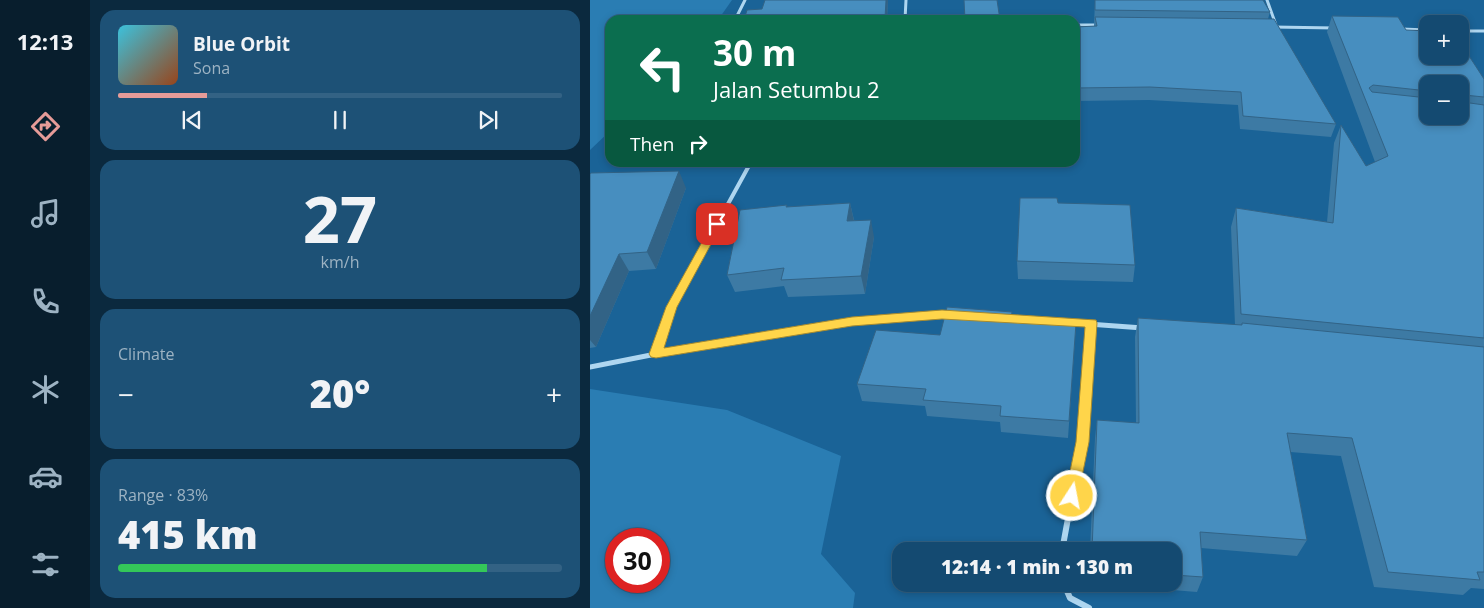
<!DOCTYPE html>
<meta charset="utf-8">
<style>
body{margin:0;font-family:"Open Sans",sans-serif;background:#1d5176;color:#f1f3f6;height:100vh;display:flex;flex-direction:column;font-size:19px;white-space:nowrap}
*{box-sizing:border-box;margin:0}
p{font-size:16px;color:#9db3c3}
.icon{flex:none;width:28px;height:28px;fill:none;stroke:currentColor;stroke-width:2;stroke-linecap:round;stroke-linejoin:round}
.map{position:relative;flex:1;overflow:hidden}
.panel{display:flex;flex-direction:column;gap:10px;padding:10px;background:#0b293e;width:500px}
.panel>*{flex:none}
.banner{position:absolute;left:15px;top:15px;width:475px;height:152px;border-radius:15px;box-shadow:0 2px 8px #0003,0 0 0 1px #336284;background:#0b6e4f;color:#fff;overflow:hidden}
.controls{position:absolute;left:829px;top:15px;display:grid;gap:10px}
.controls a{display:grid;place-items:center;width:50px;height:50px;border-radius:10px;background:#144a71;box-shadow:0 2px 8px #0003,0 0 0 1px #336284;font-size:25px}
.speed{position:absolute;left:15px;top:528px;display:flex;gap:10px;font-size:25px;font-weight:700;text-align:center}
.speed>*{display:grid;place-content:center;width:65px;height:65px;border-radius:50%;background:#144a71;box-shadow:0 2px 8px #0003,0 0 0 1px #336284;line-height:1}
.speed .limit{border:8px solid #d22;background:#fff;color:#111}
.pin{position:absolute;display:grid;place-items:center;width:42px;height:42px;color:#fff;margin:-21px;border-radius:10px;box-shadow:0 2px 8px #0006}
.me{position:absolute;width:55px;margin:-28px;rotate:11deg;stroke-linejoin:round;filter:drop-shadow(0 0 4px #0008)}
.turn{display:flex;align-items:center;gap:18px;height:105px;padding:0 25px;font-size:22px}
.turn .icon{width:65px;height:65px;stroke-width:2.5}
.turn b{display:block;font-size:35px;line-height:42px}
.then{display:flex;align-items:center;height:48px;padding:0 25px;background:#0003;gap:10px;font-size:19px}
.big{font-size:38px;font-weight:800;line-height:1.1}
.panel .widget{flex:1;display:flex;flex-direction:column;justify-content:center;gap:8px;min-width:0;padding:0 18px;border-radius:15px;background:#1d5176}
.panel .dial{align-items:center;gap:0}
.dial b{font-size:65px;line-height:1}
.song{display:flex;align-items:center;gap:15px}
.cover{width:60px;height:60px;border-radius:8px;background:linear-gradient(135deg,hsl(190 70% 55%),hsl(20 70% 35%))}
.played{height:5px;border-radius:2px;background:linear-gradient(90deg,#e69b98 20%,#336284 20%)}
.keys{display:flex;justify-content:space-around;direction:ltr}
.heat{display:flex;justify-content:space-between;align-items:center;font-size:28px;direction:ltr}
.charge{height:8px;border-radius:4px;background:linear-gradient(90deg,#34c759 83%,#336284 0)}
.trip{position:absolute;left:302px;top:542px;width:290px;height:50px;border-radius:15px;background:#144a71;box-shadow:0 2px 8px #0003,0 0 0 1px #336284;font-weight:800;line-height:50px;text-align:center}
main{display:flex;flex:1;min-height:0}
.tab-bar{display:flex;flex-direction:column;width:90px;justify-content:space-around;align-items:center;background:#081e2d;color:#9db3c3}
.tab-bar .icon{width:35px;height:35px}
.tab-bar .on{color:#e69b98}
.tab-bar b{font-size:22px;color:#f1f3f6}
.map>svg:first-child{display:block}
</style>
<main>
<nav class="tab-bar">
<b>12:13</b>
<svg class="icon on" aria-label="directions" viewBox="0 0 24 24"><path d="M12 3l9 9-9 9-9-9zM9 14v-3h6M13 9l2 2-2 2"/></svg>
<svg class="icon" aria-label="music" viewBox="0 0 24 24"><path d="M9 18V5l10-2v13"/><circle cx="6" cy="18" r="3"/><circle cx="16" cy="16" r="3"/></svg>
<svg class="icon" aria-label="phone" viewBox="0 0 24 24"><path d="M5 4h4l2 5-3 2q2 4 5 5l2-3 5 2v4C11 20 4 13 5 4z"/></svg>
<svg class="icon" aria-label="climate" viewBox="0 0 24 24"><path d="M12 3v18M4 7l16 10M4 17L20 7"/></svg>
<svg class="icon" aria-label="car" viewBox="0 0 24 24"><path d="M5 17H2v-5l4-1 3-4h7l3 4 3 1v5h-3M9 17h6M6 11h13"/><circle cx="7" cy="17" r="2"/><circle cx="17" cy="17" r="2"/></svg>
<svg class="icon" aria-label="filters" viewBox="0 0 24 24"><path d="M4 7h16M4 17h16"/><circle cx="9" cy="7" r="2"/><circle cx="15" cy="17" r="2"/></svg>
</nav>
<section class="panel">
<div class="widget">
<div class="song"><i class="cover"></i><div><b>Blue Orbit</b><p>Sona</p></div></div>
<div class="played"></div>
<div class="keys"><svg class="icon" aria-label="previous" viewBox="0 0 24 24"><path d="M18 5L8 12l10 7zM5 5v14"/></svg><svg class="icon" aria-label="pause" viewBox="0 0 24 24"><path d="M8 5v14M16 5v14"/></svg><svg class="icon" aria-label="next" viewBox="0 0 24 24"><path d="M6 5l10 7-10 7zM19 5v14"/></svg></div>
</div>
<div class="widget dial"><b>27</b><p>km/h</p></div>
<div class="widget"><p>Climate</p>
<div class="heat"><a>−</a><b class="big">20°</b><a>+</a></div>
</div>
<div class="widget"><p>Range · 83%</p><b class="big">415 km</b><div class="charge"></div></div>
</section>
<div class="map">
<svg width="894" height="608" viewBox="0 0 894 608">
<rect width="100%" height="100%" fill="#1a6397"/>
<path fill="#2a7db3" fill-rule="evenodd" d="M 0,0 L 142,0 L 128,20 L 20,20 L 20,131 L 0,150 Z
M 0,389 L 137,410 L 251,456 L 231,554 L 265,593 L 263,608 L 0,608 ZM 26,539 L 69,539 L 69,581 L 26,581 Z"/>
<g fill="none" stroke-linecap="round" stroke-linejoin="round">
<path stroke="#aed6f0" stroke-width="3" d="M 677,0 L 686,25
M 145,20 L 155,0
M 315,20 L 316,0
M 485,25 L 510,25
M 683,27 L 745,28
M 811,29 L 838,30
M 870,31 L 894,31"/>
<path stroke="#aed6f0" stroke-width="4" d="M 121,235 L 161,162"/>
<path stroke="#aed6f0" stroke-width="5" d="M 122,234 L 82,307 L 66,354 L 262,322 L 361,315
M 417,318 L 553,328
M 0,367 L 66,354
M 495,401 L 502,323"/>
<path stroke="#aed6f0" stroke-width="6" d="M 472,551 L 492,442 L 496,399
M 474,584 L 480,598 L 499,608"/>
</g>
<path fill="#3d7aa4" fill-rule="evenodd" d="M 298,0 L 297,20 L 154,20 Z
M 505,0 L 680,12 L 678,19 L 746,124 L 741,137 L 650,129 L 648,105 L 559,100 L 485,101 L 485,27 L 504,26 Z
M 742,16 L 816,30 L 894,79 L 894,589 L 881,588 L 873,595 L 784,587 L 751,456 L 700,452 L 717,540 L 707,556 L 611,548 L 613,577 L 607,592 L 506,584 L 584,584 L 584,551 L 500,551 L 505,438 L 507,420 L 546,423 L 545,337 L 548,318 L 645,325 L 641,227 L 646,208 L 737,222 L 744,143 L 751,125 L 776,166 L 785,162 L 737,32 ZM 838,84 L 870,84 L 838,116 Z
M 0,174 L 96,188 L 66,269 L 39,271 L 6,347 L 0,348 Z
M 260,203 L 264,220 L 284,237 L 275,294 L 198,297 L 194,286 L 145,292 L 137,275 L 197,205 L 197,207 Z
M 468,203 L 545,265 L 543,282 L 428,279 L 427,261 Z
M 423,319 L 486,323 L 478,438 L 411,432 L 410,422 L 337,416 L 335,406 L 272,401 L 267,384 L 350,335 Z"/>
<path fill="#326386" d="M 296,0 L 298,0 L 297,20 L 295,20 Z
M 89,171 L 96,188 L 66,269 L 57,252 Z
M 260,203 L 264,221 L 257,221 Z
M 281,220 L 284,237 L 275,294 L 271,276 Z
M 29,254 L 39,271 L 6,347 L 0,340 L 0,316 Z"/>
<path fill="#478ebf" stroke="#326386" fill-rule="evenodd" d="M 175,0 L 296,0 L 295,18 L 257,20 L 154,20 L 157,10 L 172,9 Z
M 374,0 L 407,0 L 410,20 L 375,20 Z
M 505,0 L 673,0 L 680,12 L 505,10 Z
M 742,16 L 808,17 L 816,30 L 838,31 L 838,56 L 870,56 L 870,42 L 894,79 L 894,97 L 874,95 L 870,98 L 873,102 L 894,105 L 894,338 L 651,314 L 646,208 L 743,223 L 751,125 L 776,166 L 798,156 ZM 838,84 L 870,84 L 870,116 L 838,116 L 838,98 L 782,92 L 779,88 L 783,85 L 838,91 Z
M 505,17 L 684,19 L 746,124 L 653,116 L 651,92 L 560,87 L 485,88 L 485,27 L 507,26 Z
M 89,171 L 57,252 L 29,254 L 0,316 L 0,174 L 1,173 Z
M 430,198 L 467,198 L 468,203 L 540,205 L 545,265 L 427,261 Z
M 260,203 L 257,221 L 281,220 L 271,276 L 191,280 L 194,268 L 137,275 L 150,210 L 197,205 L 196,207 Z
M 357,307 L 422,312 L 421,319 L 486,323 L 479,421 L 410,416 L 411,406 L 333,400 L 336,389 L 267,384 L 286,330 L 350,335 Z
M 548,318 L 652,325 L 652,323 L 894,347 L 894,572 L 887,572 L 890,580 L 798,572 L 762,438 L 697,433 L 717,540 L 610,532 L 613,577 L 584,575 L 584,551 L 502,551 L 507,420 L 549,423 Z"/>
<path fill="#ffd54a" stroke="#a68a30" d="M 127,221 L 132,224 L 87,307 L 74,348 L 262,317 L 352,310 L 506,320 L 507,323 L 499,442 L 487,501 L 482,503 L 477,501 L 475,496 L 486,442 L 495,327 L 352,319 L 262,326 L 66,358 L 61,357 L 59,354 L 76,307 L 122,224 Z"/>
</svg>
<div class="controls">
<a>+</a>
<a>−</a>
</div>
<div class="speed"><div class="limit">30</div></div>
<div class="pin" style="left:127px;top:224px;background:#d93025"><svg class="icon" aria-label="arrive" viewBox="0 0 24 24"><path d="M6 21V4h12l-3 4 3 4H6"/></svg></div>
<svg class="me" style="left:482px;top:496px" viewBox="-20 -20 40 40"><circle r="17" fill="#ffd54a" stroke="#fff" stroke-width="3"/><path d="M0-11L8 9 0 5-8 9z" fill="#fff"/></svg>
<div class="trip">12:14 · 1 min · 130 m</div>
<div class="banner">
<div class="turn"><svg class="icon" aria-label="left" viewBox="0 0 24 24"><path d="M17 20v-9H6M10 6l-5 5 5 5"/></svg><div><b>30 m</b>Jalan Setumbu 2</div></div>
<div class="then">Then<svg class="icon" aria-label="right" viewBox="0 0 24 24"><path d="M7 20v-9h11M14 6l5 5-5 5"/></svg></div>
</div>
</div>
</main>
